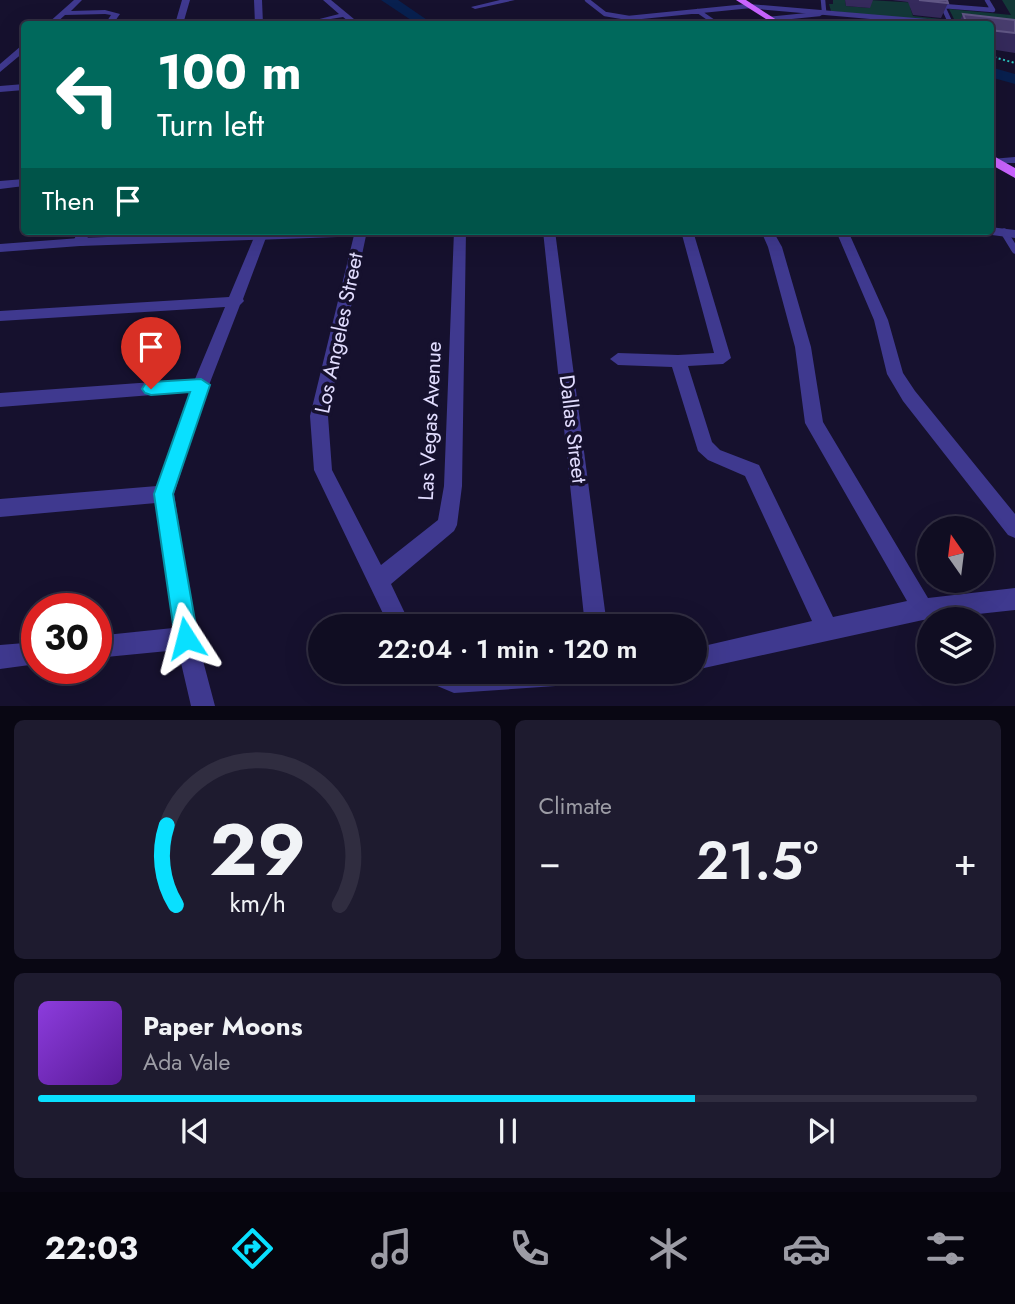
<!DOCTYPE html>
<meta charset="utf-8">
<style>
body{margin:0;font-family:Jost,sans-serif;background:#1e1b2f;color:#f1f3f6;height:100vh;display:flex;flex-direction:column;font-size:26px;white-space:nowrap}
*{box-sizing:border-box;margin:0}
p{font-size:23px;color:#9c9ca5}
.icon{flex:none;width:38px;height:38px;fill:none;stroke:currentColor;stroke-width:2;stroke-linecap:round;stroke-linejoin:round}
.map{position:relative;height:706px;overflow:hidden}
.sheet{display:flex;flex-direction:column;gap:14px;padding:14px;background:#090713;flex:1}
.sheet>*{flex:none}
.banner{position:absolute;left:21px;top:21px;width:973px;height:214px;border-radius:7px;box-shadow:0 7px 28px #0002,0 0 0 2px #302d40;background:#00695c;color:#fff;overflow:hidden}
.needle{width:46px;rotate:346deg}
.controls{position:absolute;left:917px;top:516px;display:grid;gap:14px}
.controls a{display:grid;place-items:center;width:77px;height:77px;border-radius:50%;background:#100d22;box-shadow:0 7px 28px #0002,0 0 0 2px #302d40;font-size:35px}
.speed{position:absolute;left:21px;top:593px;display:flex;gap:14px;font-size:35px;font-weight:700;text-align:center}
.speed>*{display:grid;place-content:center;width:91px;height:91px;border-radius:50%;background:#100d22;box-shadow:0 7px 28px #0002,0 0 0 2px #302d40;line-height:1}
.speed .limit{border:10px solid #d22;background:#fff;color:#111}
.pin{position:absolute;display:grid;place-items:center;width:60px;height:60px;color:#fff;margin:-72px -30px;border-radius:50% 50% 50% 0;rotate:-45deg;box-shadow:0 0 7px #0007}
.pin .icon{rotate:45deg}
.me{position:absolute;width:77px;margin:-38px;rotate:351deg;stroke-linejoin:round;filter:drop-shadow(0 0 5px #0008)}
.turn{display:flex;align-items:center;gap:24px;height:147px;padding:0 21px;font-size:32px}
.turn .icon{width:91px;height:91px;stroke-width:2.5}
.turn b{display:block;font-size:49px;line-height:60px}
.then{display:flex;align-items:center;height:66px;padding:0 21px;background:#0003;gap:14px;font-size:26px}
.big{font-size:52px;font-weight:600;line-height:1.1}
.sheet .card{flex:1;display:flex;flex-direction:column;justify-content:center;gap:10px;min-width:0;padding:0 24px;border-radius:10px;background:#1e1b2f}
.sheet .dial{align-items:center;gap:0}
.dial svg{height:182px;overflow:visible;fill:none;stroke:#302d40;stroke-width:7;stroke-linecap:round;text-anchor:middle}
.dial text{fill:#f1f3f6;stroke:none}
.song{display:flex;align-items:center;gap:21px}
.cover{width:84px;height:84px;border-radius:10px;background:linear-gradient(135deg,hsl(270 70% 55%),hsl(270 70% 35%))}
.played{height:7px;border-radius:4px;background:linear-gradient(90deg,#09e0ff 70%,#302d40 70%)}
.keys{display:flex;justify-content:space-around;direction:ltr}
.heat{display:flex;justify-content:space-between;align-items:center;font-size:38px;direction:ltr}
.sheet .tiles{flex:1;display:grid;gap:14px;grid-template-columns:1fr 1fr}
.card:last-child{grid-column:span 2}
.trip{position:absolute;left:308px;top:614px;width:399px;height:70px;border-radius:35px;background:#100d22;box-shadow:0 7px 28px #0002,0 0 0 2px #302d40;font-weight:600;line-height:70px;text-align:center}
.menu{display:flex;height:112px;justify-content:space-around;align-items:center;background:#06050e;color:#9c9ca5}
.menu .icon{width:49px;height:49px}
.menu .on{color:#09e0ff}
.menu b{font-size:32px;color:#f1f3f6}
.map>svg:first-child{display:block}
</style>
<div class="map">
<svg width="1015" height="706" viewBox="0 0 1015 706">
<rect width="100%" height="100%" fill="#16112e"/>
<path fill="#133838" d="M 833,0 L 845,0 L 846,6 L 870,8 L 869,0 L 935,4 L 910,7 L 913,16 L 941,19 L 944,22 L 831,11 L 829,4 L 833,4 Z
M 1002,0 L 1015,0 L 1015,29 L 956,23 L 949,9 L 1011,15 Z"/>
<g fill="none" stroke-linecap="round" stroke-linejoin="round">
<path fill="#08204f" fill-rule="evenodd" d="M 381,0 L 398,0 L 433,24 L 417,24 Z
M 990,67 L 1015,74 L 1015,84 L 990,77 Z"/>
<path stroke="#2bc6c0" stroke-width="2" stroke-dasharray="2 2.5" stroke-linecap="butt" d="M 990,56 L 1015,63"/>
<path stroke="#3f398f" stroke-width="4.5" d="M 587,0 L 605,14 L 629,18 L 749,6
M 940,0 L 951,24
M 943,6 L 993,10 L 987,0
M 698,11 L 717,24
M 769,19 L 819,14 L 824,11 L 823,0
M 689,23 L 710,21
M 807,23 L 810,24"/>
<path stroke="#3f398f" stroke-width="7" d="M 1004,232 L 1015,250"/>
<path fill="#3f398f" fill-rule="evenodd" d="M 74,0 L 82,0 L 71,11 L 105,10 L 120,14 L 113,24 L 105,24 L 111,15 L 105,14 L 65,15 L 55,24 L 47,24 Z
M 254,0 L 262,0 L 263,24 L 255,24 Z
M 323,0 L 331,0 L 360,24 L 352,24 L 343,17 L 300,24 L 339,14 Z
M 500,0 L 515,0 L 475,9 L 471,7 Z
M 21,46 L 24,46 L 24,52 L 0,72 L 0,64 Z
M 24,84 L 24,90 L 0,92 L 0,86 Z
M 1015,157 L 1015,163 L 990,163 L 991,159 Z
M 24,179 L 24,186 L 0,189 L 0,181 Z
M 78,231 L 90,231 L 85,245 L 80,246 L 73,242 Z
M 261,231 L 267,235 L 243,299 L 244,301 L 240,305 L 209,385 L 174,494 L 197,638 L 215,706 L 191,706 L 178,650 L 96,658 L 96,636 L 173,628 L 156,503 L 0,517 L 0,499 L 157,486 L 190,392 L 0,407 L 0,393 L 195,379 L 225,307 L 0,321 L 0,311 L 229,297 L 255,235 Z
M 355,231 L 367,231 L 328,416 L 332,470 L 381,565 L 438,520 L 444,486 L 454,231 L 466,231 L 462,486 L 457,525 L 454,531 L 391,584 L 411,626 L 389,626 L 314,470 L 310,416 Z
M 543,231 L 555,231 L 607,626 L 585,626 Z
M 681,231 L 693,231 L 731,358 L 723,364 L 688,366 L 712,442 L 720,450 L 759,465 L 833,617 L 907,601 L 805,423 L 795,347 L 768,247 L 761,231 L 773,231 L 782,247 L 811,347 L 823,422 L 928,598 L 1015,588 L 1015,610 L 923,620 L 695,670 L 695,648 L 812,621 L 745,476 L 708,460 L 698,451 L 672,367 L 618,365 L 610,359 L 618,353 L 678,355 L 714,353 Z
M 836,231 L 848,231 L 888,320 L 903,373 L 915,391 L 1015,514 L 1015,538 L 1008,535 L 903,401 L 887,374 L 874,320 Z
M 37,642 L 37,664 L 0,669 L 0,645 Z
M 419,672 L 597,672 L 593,680 L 585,684 L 454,693 L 423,680 Z"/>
<path fill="#3f398f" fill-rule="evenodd" d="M 182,0 L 190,0 L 183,24 L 175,24 Z
M 749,4 L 951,21 L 955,24 L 927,24 L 746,8 Z
M 990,227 L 1015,230 L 1015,238 L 984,234 L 982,231 L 990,231 Z
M 270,231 L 400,231 L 393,235 L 80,246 L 0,252 L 0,244 L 80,238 Z"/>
<path fill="#c964ff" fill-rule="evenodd" d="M 736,0 L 746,0 L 783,24 L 774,24 Z
M 990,154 L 1015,168 L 1015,178 L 990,164 Z"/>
</g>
<path fill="#352a5c" d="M 845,0 L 873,0 L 870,8 L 846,6 Z
M 892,0 L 947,0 L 948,3 L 941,18 L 913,15 L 908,2 Z
M 963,14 L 1015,20 L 1015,53 L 990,49 L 990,24 L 958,24 Z"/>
<path fill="#483d6e" stroke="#605684" stroke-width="2" d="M 919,0 L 947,0 L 948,3 Z
M 963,14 L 1015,20 L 1015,33 L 990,30 L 990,24 L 967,24 Z"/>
<path fill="#09e0ff" stroke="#0692a6" stroke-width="2" d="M 201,379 L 210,385 L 173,494 L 198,638 L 194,646 L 186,649 L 178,646 L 175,638 L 154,494 L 190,392 L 151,395 L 145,393 L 142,389 L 145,384 L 151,382 Z"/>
<g text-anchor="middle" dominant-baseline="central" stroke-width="7" stroke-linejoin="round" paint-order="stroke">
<g font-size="21" fill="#e2ddff" stroke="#16112e">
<text transform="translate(339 333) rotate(-78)">Los Angeles Street</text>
<text transform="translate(430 421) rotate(-87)">Las Vegas Avenue</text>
<text transform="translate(573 429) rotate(83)">Dallas Street</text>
</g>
</g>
</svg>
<div class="controls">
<a><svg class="needle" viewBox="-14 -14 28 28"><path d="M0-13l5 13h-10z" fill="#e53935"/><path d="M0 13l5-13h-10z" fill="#9c9ca5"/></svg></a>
<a><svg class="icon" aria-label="layers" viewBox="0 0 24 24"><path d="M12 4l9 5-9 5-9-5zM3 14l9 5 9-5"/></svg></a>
</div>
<div class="speed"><div class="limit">30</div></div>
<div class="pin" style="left:151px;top:389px;background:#d93025"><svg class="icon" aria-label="arrive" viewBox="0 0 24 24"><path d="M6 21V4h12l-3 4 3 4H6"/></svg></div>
<svg class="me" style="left:186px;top:638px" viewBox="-20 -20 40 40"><path d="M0-17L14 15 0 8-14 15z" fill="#09e0ff" stroke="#fff" stroke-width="4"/></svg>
<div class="trip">22:04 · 1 min · 120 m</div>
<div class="banner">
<div class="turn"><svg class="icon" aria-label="left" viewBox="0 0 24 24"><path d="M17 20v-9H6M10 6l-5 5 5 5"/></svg><div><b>100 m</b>Turn left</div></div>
<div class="then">Then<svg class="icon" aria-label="arrive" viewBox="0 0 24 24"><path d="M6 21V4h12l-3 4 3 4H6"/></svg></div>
</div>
</div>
<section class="sheet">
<div class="tiles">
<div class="card dial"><svg viewBox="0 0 100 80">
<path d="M14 69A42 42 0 1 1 86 69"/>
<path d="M14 69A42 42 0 0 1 10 34" stroke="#09e0ff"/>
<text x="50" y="56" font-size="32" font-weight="700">29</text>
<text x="50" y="72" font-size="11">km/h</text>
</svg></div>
<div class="card"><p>Climate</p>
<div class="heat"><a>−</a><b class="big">21.5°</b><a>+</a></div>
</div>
<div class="card">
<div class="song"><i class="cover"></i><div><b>Paper Moons</b><p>Ada Vale</p></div></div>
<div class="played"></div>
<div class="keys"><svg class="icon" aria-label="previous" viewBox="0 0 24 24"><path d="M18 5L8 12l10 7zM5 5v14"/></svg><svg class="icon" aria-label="pause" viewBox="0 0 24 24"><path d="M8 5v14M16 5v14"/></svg><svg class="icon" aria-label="next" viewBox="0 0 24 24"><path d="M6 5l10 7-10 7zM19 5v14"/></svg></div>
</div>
</div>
</section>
<nav class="menu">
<b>22:03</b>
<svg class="icon on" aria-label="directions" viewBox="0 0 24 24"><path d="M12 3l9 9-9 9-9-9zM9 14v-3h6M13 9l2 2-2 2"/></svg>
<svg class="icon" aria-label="music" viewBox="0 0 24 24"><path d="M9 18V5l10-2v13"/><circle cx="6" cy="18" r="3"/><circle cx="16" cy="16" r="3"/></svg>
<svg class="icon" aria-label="phone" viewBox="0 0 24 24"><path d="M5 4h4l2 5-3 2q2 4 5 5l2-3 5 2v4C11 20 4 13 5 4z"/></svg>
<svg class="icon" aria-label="climate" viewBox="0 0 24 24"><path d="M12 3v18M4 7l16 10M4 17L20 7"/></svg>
<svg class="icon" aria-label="car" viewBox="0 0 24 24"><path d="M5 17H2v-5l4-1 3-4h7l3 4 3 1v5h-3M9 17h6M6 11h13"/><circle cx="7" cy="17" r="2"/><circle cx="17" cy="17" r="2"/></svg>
<svg class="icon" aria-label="filters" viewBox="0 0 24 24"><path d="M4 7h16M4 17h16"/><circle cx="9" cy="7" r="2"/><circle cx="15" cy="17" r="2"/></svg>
</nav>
